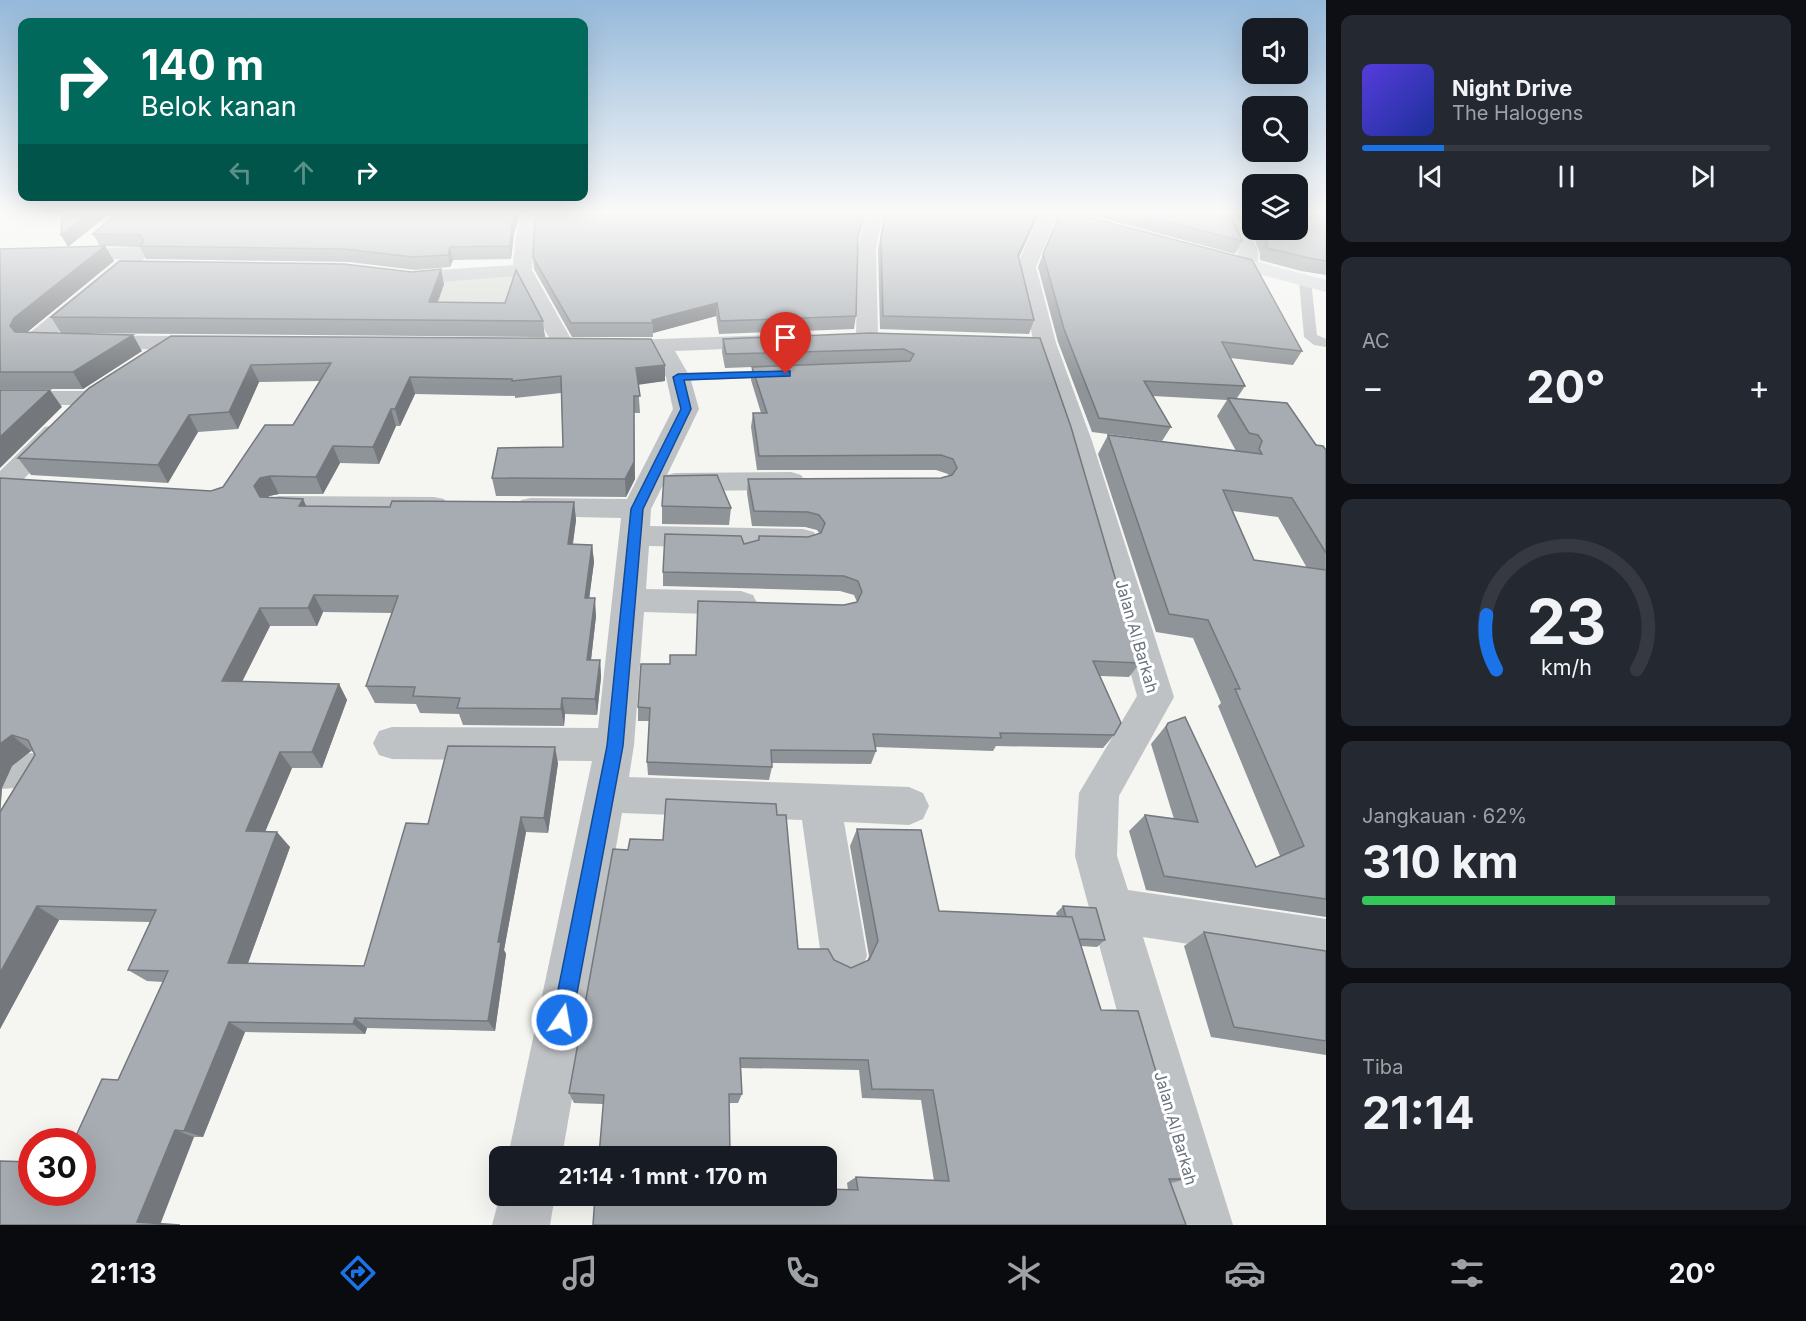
<!DOCTYPE html>
<html lang="id">
<meta charset="utf-8">
<style>
body{margin:0;font-family:Inter,sans-serif;background:#242831;color:#f1f3f6;height:100vh;display:flex;flex-direction:column;font-size:22px;white-space:nowrap}
*{box-sizing:border-box;margin:0}
p{font-size:20px;color:#9ea1a6}
.icon{flex:none;width:33px;height:33px;fill:none;stroke:currentColor;stroke-width:2;stroke-linecap:round;stroke-linejoin:round}
.map{position:relative;flex:1;overflow:hidden}
.drawer{display:flex;flex-direction:column;gap:15px;padding:15px;background:#0d0f14;width:480px}
.drawer>*{flex:none}
.hud{position:absolute;left:18px;top:18px;width:570px;height:183px;border-radius:12px;box-shadow:0 6px 24px #0002;background:#00695c;color:#fff;overflow:hidden}
.tools{position:absolute;left:1242px;top:18px;display:grid;gap:12px}
.tools a{display:grid;place-items:center;width:66px;height:66px;border-radius:12px;background:#171b24;box-shadow:0 6px 24px #0002;font-size:30px}
.speed{position:absolute;left:18px;top:1128px;display:flex;gap:12px;font-size:30px;font-weight:700;text-align:center}
.speed>*{display:grid;place-content:center;width:78px;height:78px;border-radius:50%;background:#171b24;box-shadow:0 6px 24px #0002;line-height:1}
.speed .limit{border:9px solid #d22;background:#fff;color:#111}
.pin{position:absolute;display:grid;place-items:center;width:51px;height:51px;color:#fff;margin:-62px -26px;border-radius:50% 50% 50% 0;rotate:-45deg;box-shadow:0 0 6px #0007}
.pin .icon{rotate:45deg}
.me{position:absolute;width:66px;margin:-33px;rotate:12deg;stroke-linejoin:round;filter:drop-shadow(0 0 4px #0008)}
.turn{display:flex;align-items:center;gap:21px;height:126px;padding:0 24px;font-size:27px}
.turn .icon{width:78px;height:78px;stroke-width:2.5}
.turn b{display:block;font-size:42px;line-height:51px}
.lanes{display:flex;align-items:center;height:57px;padding:0 24px;background:#0003;justify-content:center;gap:30px;direction:ltr}
.lanes .off{opacity:.35}
.big{font-size:45px;font-weight:700;line-height:1.1}
.drawer .widget{flex:1;display:flex;flex-direction:column;justify-content:center;gap:9px;min-width:0;padding:0 21px;border-radius:12px;background:#242831}
.drawer .dial{align-items:center;gap:0}
.dial svg{height:156px;overflow:visible;fill:none;stroke:#363941;stroke-width:7;stroke-linecap:round;text-anchor:middle}
.dial text{fill:#f1f3f6;stroke:none}
.song{display:flex;align-items:center;gap:18px}
.cover{width:72px;height:72px;border-radius:9px;background:linear-gradient(135deg,hsl(250 70% 55%),hsl(230 70% 35%))}
.played{height:6px;border-radius:3px;background:linear-gradient(90deg,#1a73e8 20%,#363941 20%)}
.keys{display:flex;justify-content:space-around;direction:ltr}
.heat{display:flex;justify-content:space-between;align-items:center;font-size:33px;direction:ltr}
.charge{height:9px;border-radius:4px;background:linear-gradient(90deg,#34c759 62%,#363941 0)}
.trip{position:absolute;left:489px;top:1146px;width:348px;height:60px;border-radius:12px;background:#171b24;box-shadow:0 6px 24px #0002;font-weight:700;line-height:60px;text-align:center}
.dock{display:flex;height:96px;justify-content:space-around;align-items:center;background:#090b0e;color:#9ea1a6}
.dock .icon{width:42px;height:42px}
.dock .active{color:#1a73e8}
.dock b{font-size:27px;color:#f1f3f6}
main{display:flex;flex:1;min-height:0}
.map>svg:first-child{display:block}
</style>
<main>
<div class="map">
<svg width="1326" height="1225" viewBox="0 0 1326 1225">
<rect width="100%" height="100%" fill="#f5f5f2"/>
<path fill="#d6dbd4" d="M 513,270 L 547,338 L 527,338 L 527,316 L 377,312 L 392,275 Z"/>
<g fill="none" stroke-linecap="round" stroke-linejoin="round">
<path fill="#bfc2c5" fill-rule="evenodd" d="M 1305,276 L 1311,280 L 1317,335 L 1326,339 L 1326,347 L 1314,345 L 1304,337 L 1299,280 Z
M 777,370 L 784,374 L 782,377 L 678,381 L 671,377 L 678,373 Z"/>
<path fill="#bfc2c5" fill-rule="evenodd" d="M 522,214 L 540,214 L 534,235 L 532,270 L 575,346 L 572,351 L 564,353 L 556,351 L 516,276 L 415,284 L 391,281 L 388,277 L 391,273 L 513,265 L 516,235 Z
M 865,214 L 883,214 L 876,249 L 878,337 L 875,342 L 867,344 L 859,342 L 856,337 L 858,249 Z
M 1040,214 L 1058,214 L 1036,267 L 1056,343 L 1092,441 L 1174,697 L 1119,796 L 1117,856 L 1128,890 L 1326,919 L 1326,965 L 1143,937 L 1233,1225 L 1175,1225 L 1075,856 L 1079,793 L 1137,696 L 1066,441 L 1034,343 L 1016,267 Z
M 1213,214 L 1231,214 C 1244,228 1268,249 1254,269 L 1240,269 L 1237,265 C 1242,241 1225,232 1213,214 Z
M 139,247 L 146,249 L 148,253 L 146,257 L 55,335 L 174,336 L 182,338 L 185,343 L 182,348 L 174,350 L 26,346 L 23,341 L 26,336 L 120,259 L 0,262 L 0,250 Z
M 768,335 L 776,337 L 779,342 L 776,347 L 675,351 L 690,377 L 699,409 L 667,475 L 675,473 L 791,472 L 801,475 L 805,481 L 801,487 L 791,490 L 675,491 L 665,488 L 663,485 L 651,509 L 650,526 L 803,529 L 814,532 L 818,539 L 814,546 L 803,549 L 649,546 L 646,589 L 741,591 L 753,595 L 757,603 L 753,611 L 741,615 L 644,612 L 634,745 L 629,777 L 909,787 L 923,793 L 929,806 L 923,819 L 909,825 L 844,822 L 867,956 L 860,972 L 844,979 L 828,972 L 821,956 L 802,820 L 622,813 L 562,1156 L 508,1156 L 592,761 L 392,759 L 379,755 L 373,743 L 379,731 L 392,727 L 598,728 L 621,518 L 531,516 L 521,514 L 517,507 L 521,500 L 531,498 L 627,499 L 673,409 L 666,377 L 653,352 L 610,353 L 602,351 L 599,346 L 602,341 Z
M 116,374 L 124,376 L 128,381 C 120,392 102,402 89,405 L 0,405 L 0,391 L 84,391 L 108,376 Z
M 54,425 L 63,427 L 67,433 L 63,439 L 10,493 L 0,496 L 0,471 L 45,427 Z
M 279,496 L 434,497 L 444,499 L 448,506 L 444,513 L 434,515 L 279,514 L 269,512 L 265,505 L 269,498 Z
M 32,753 L 46,758 L 52,770 L 46,782 L 32,787 L 0,789 L 0,755 Z
M 500,1195 L 555,1196 L 550,1225 L 492,1225 Z"/>
<path fill="#d5d7db" fill-rule="evenodd" d="M 1213,250 L 1326,280 L 1326,292 L 1206,260 L 1203,256 L 1206,252 Z"/>
</g>
<path fill="#8f9498" fill-rule="evenodd" d="M 116,214 L 520,214 L 514,234 L 511,259 L 453,260 L 450,267 L 415,270 L 349,262 L 146,259 L 140,247 L 100,246 L 93,234 Z
M 885,214 L 1039,214 L 1019,257 L 1034,320 L 1029,334 L 880,329 L 878,249 Z
M 1087,214 L 1226,214 L 1242,241 L 1235,254 Z
M 1233,214 L 1252,214 L 1252,230 L 1298,230 L 1326,214 L 1326,275 L 1301,271 L 1260,260 L 1260,253 L 1254,238 Z
M 858,240 L 856,316 L 854,329 L 719,334 L 716,316 L 653,333 L 653,337 L 572,337 L 534,269 L 533,257 Z
M 105,246 L 114,261 L 27,332 L 142,351 L 83,389 L 0,389 L 0,249 Z
M 1043,254 L 1302,351 L 1293,365 L 1230,358 L 1245,386 L 1237,398 L 1326,450 L 1326,917 L 1146,890 L 1129,831 L 1145,815 L 1174,819 L 1151,744 L 1168,723 L 1256,867 L 1280,856 L 1218,706 L 1221,703 L 1193,638 L 1156,632 L 1098,454 L 1108,435 L 1236,451 L 1217,416 L 1227,400 L 1153,396 L 1171,427 L 1162,441 L 1092,432 L 1058,342 L 1038,267 ZM 1233,511 L 1278,517 L 1307,568 L 1254,560 Z
M 444,284 L 438,302 L 543,321 L 545,337 L 61,333 L 51,317 Z
M 171,336 L 665,365 L 665,381 L 638,384 L 640,413 L 634,413 L 635,479 L 626,497 L 496,496 L 492,478 L 563,447 L 561,393 L 515,398 L 515,396 L 415,394 L 400,426 L 396,426 L 379,464 L 340,463 L 323,494 L 279,494 L 269,496 L 268,497 L 303,499 L 306,506 L 390,507 L 574,502 L 576,520 L 573,544 L 592,545 L 594,562 L 589,598 L 596,616 L 591,660 L 600,660 L 601,677 L 597,715 L 565,714 L 564,726 L 463,725 L 459,714 L 420,713 L 416,704 L 375,703 L 366,686 L 392,613 L 323,612 L 317,626 L 270,626 L 242,681 L 339,684 L 347,700 L 322,768 L 292,768 L 265,832 L 290,847 L 248,963 L 364,966 L 428,824 L 558,763 L 548,833 L 526,832 L 504,950 L 506,954 L 495,1031 L 367,1028 L 365,1034 L 245,1032 L 203,1137 L 194,1137 L 0,1225 L 32,1192 L 75,1138 L 118,1080 L 163,982 L 147,981 L 128,970 L 150,922 L 59,920 L 0,1029 L 0,478 L 211,491 L 223,487 L 293,425 L 320,381 L 259,382 L 238,429 L 198,432 L 168,483 L 31,475 L 18,458 ZM 31,751 L 34,752 L 35,755 L 0,811 L 2,788 L 12,766 Z
M 1040,338 L 1140,663 L 1129,677 L 1100,676 L 1114,735 L 1103,748 L 996,746 L 993,751 L 875,747 L 876,751 L 871,764 L 772,763 L 772,767 L 769,780 L 648,775 L 647,762 L 649,721 L 638,721 L 638,707 L 670,664 L 844,605 L 857,602 L 854,595 L 840,591 L 663,586 L 663,572 L 758,541 L 759,536 L 808,537 L 819,533 L 817,530 L 805,527 L 752,526 L 747,493 L 748,479 L 941,478 L 949,476 L 948,474 L 936,470 L 757,470 L 751,427 L 753,413 L 761,413 L 751,380 L 752,367 L 725,368 L 722,352 L 723,339 Z
M 662,506 L 731,508 L 729,525 L 662,524 Z
M 777,815 L 798,949 L 834,960 L 851,968 L 867,961 L 869,956 L 850,846 L 857,829 L 939,911 L 1057,916 L 1056,913 L 1063,906 L 1105,940 L 1097,947 L 1081,946 L 1101,1010 L 1170,1119 L 1166,1120 L 1187,1179 L 1171,1183 L 1186,1225 L 848,1190 L 847,1183 L 856,1177 L 934,1181 L 921,1100 L 862,1098 L 859,1070 L 741,1068 L 742,1094 L 738,1103 L 603,1104 L 574,1103 L 569,1093 L 628,850 L 663,840 Z
M 1204,932 L 1326,951 L 1326,1055 L 1211,1037 L 1184,946 Z"/>
<path fill="#74787c" d="M 88,214 L 109,214 L 68,247 L 61,235 Z
M 515,214 L 520,214 L 514,234 L 511,259 L 510,246 L 512,222 Z
M 1037,214 L 1039,214 L 1014,268 L 1018,255 Z
M 105,246 L 114,261 L 25,334 L 21,342 L 10,326 L 14,318 Z
M 450,247 L 453,260 L 450,267 L 448,255 Z
M 441,269 L 444,284 L 432,317 L 429,302 Z
M 717,303 L 716,316 L 653,333 L 653,323 L 652,320 Z
M 133,335 L 142,351 L 83,389 L 73,372 Z
M 251,365 L 259,382 L 238,429 L 229,412 Z
M 665,365 L 665,381 L 637,385 L 636,368 Z
M 410,377 L 415,394 L 400,426 L 395,409 Z
M 50,390 L 62,407 L 0,468 L 0,437 Z
M 391,409 L 396,426 L 379,464 L 373,447 Z
M 634,413 L 635,479 L 626,497 L 625,479 Z
M 189,415 L 198,432 L 168,483 L 158,465 Z
M 333,446 L 340,463 L 323,494 L 316,477 Z
M 270,476 L 279,494 L 269,496 L 263,504 L 254,486 L 260,478 Z
M 303,499 L 311,517 L 299,506 Z
M 574,502 L 576,520 L 570,562 L 568,544 Z
M 592,545 L 594,562 L 587,615 L 585,598 Z
M 314,595 L 323,612 L 317,626 L 308,608 Z
M 595,598 L 596,616 L 589,677 L 587,660 Z
M 260,608 L 270,626 L 234,698 L 222,681 Z
M 600,660 L 601,677 L 597,715 L 595,699 Z
M 339,684 L 347,700 L 322,768 L 312,752 Z
M 562,698 L 565,714 L 564,726 L 561,709 Z
M 12,735 L 31,751 L 12,766 L 2,788 L 0,818 L 0,744 Z
M 555,747 L 558,763 L 548,833 L 544,818 Z
M 280,752 L 292,768 L 259,846 L 246,831 Z
M 521,817 L 526,832 L 504,950 L 506,954 L 495,1031 L 488,1021 L 498,942 Z
M 277,832 L 290,847 L 244,974 L 228,963 Z
M 37,906 L 59,920 L 0,1029 L 0,973 Z
M 355,1018 L 367,1028 L 365,1034 L 353,1024 Z
M 229,1022 L 245,1032 L 203,1137 L 184,1131 Z
M 175,1130 L 194,1137 L 160,1225 L 137,1222 Z"/>
<path fill="#a6acb1" stroke="#74787c" stroke-width="1.5" d="M 62,214 L 88,214 L 61,235 Z
M 116,214 L 515,214 L 512,222 L 510,246 L 450,247 L 448,255 L 412,257 L 345,249 L 140,246 L 144,241 L 140,235 L 93,234 Z
M 537,214 L 864,214 L 858,237 L 856,316 L 720,321 L 717,303 L 652,320 L 653,323 L 571,323 L 533,257 L 535,223 Z
M 885,214 L 1037,214 L 1018,255 L 1034,320 L 883,316 L 881,237 Z
M 1060,214 L 1077,214 L 1252,260 L 1302,351 L 1222,342 L 1245,386 L 1144,381 L 1171,427 L 1099,418 L 1064,329 L 1043,254 Z
M 1137,214 L 1226,214 L 1236,226 L 1242,241 Z
M 1298,214 L 1326,214 L 1326,261 L 1309,258 L 1267,248 L 1267,241 L 1263,230 L 1298,230 Z
M 105,246 L 14,318 L 10,326 L 15,332 L 133,335 L 73,372 L 0,372 L 0,249 Z
M 120,261 L 344,264 L 412,272 L 441,269 L 429,302 L 505,303 L 516,270 L 543,321 L 51,317 Z
M 870,333 L 1040,338 L 1071,427 L 1140,663 L 1093,661 L 1121,723 L 1114,735 L 1000,733 L 1001,738 L 873,734 L 876,751 L 771,750 L 772,767 L 647,762 L 650,708 L 638,707 L 641,664 L 670,664 L 670,655 L 696,655 L 698,601 L 844,605 L 857,602 L 862,592 L 858,581 L 844,576 L 663,572 L 665,534 L 741,536 L 744,544 L 759,540 L 759,536 L 808,537 L 821,533 L 825,523 L 819,515 L 808,512 L 754,511 L 748,479 L 941,478 L 952,475 L 957,468 L 953,459 L 941,455 L 759,456 L 753,413 L 767,413 L 752,367 L 910,361 L 914,354 L 904,349 L 726,354 L 723,339 Z
M 171,336 L 651,339 L 665,365 L 636,368 L 640,396 L 634,396 L 634,462 L 625,479 L 492,478 L 498,448 L 563,447 L 561,376 L 512,381 L 512,379 L 410,377 L 395,409 L 391,409 L 373,447 L 333,446 L 316,477 L 270,476 L 260,478 L 254,486 L 260,497 L 303,499 L 299,506 L 390,507 L 392,501 L 574,502 L 568,544 L 592,545 L 585,598 L 595,598 L 587,660 L 600,660 L 595,699 L 562,698 L 561,709 L 457,708 L 460,698 L 413,696 L 415,687 L 366,686 L 398,596 L 314,595 L 308,608 L 260,608 L 222,681 L 339,684 L 312,752 L 280,752 L 246,831 L 277,832 L 228,963 L 364,966 L 406,823 L 428,824 L 448,746 L 555,747 L 544,818 L 521,817 L 498,942 L 501,942 L 488,1021 L 355,1018 L 353,1024 L 229,1022 L 184,1131 L 175,1130 L 137,1222 L 180,1225 L 0,1225 L 0,1161 L 32,1162 L 32,1192 L 82,1192 L 82,1142 L 60,1142 L 62,1137 L 75,1138 L 102,1079 L 118,1080 L 168,971 L 128,970 L 156,910 L 37,906 L 0,973 L 0,812 L 35,755 L 28,740 L 12,735 L 0,744 L 0,478 L 211,491 L 223,487 L 265,425 L 293,425 L 331,363 L 251,365 L 229,412 L 189,415 L 158,465 L 18,458 L 89,388 Z
M 0,390 L 50,390 L 0,437 Z
M 1228,398 L 1287,403 L 1316,445 L 1323,446 L 1326,450 L 1326,553 L 1292,498 L 1223,490 L 1254,560 L 1326,570 L 1326,899 L 1164,876 L 1145,815 L 1198,822 L 1166,727 L 1168,723 L 1185,717 L 1256,867 L 1304,846 L 1235,689 L 1240,689 L 1208,620 L 1169,614 L 1108,435 L 1262,454 L 1259,449 L 1262,441 L 1258,435 L 1249,433 Z
M 717,475 L 731,508 L 662,506 L 664,476 Z
M 666,799 L 776,804 L 777,815 L 786,815 L 798,949 L 828,949 L 834,960 L 851,968 L 869,960 L 878,941 L 857,829 L 921,830 L 939,911 L 1072,917 L 1101,1010 L 1138,1011 L 1170,1119 L 1166,1119 L 1187,1179 L 1169,1179 L 1186,1225 L 593,1225 L 595,1196 L 826,1196 L 826,1189 L 858,1190 L 856,1177 L 949,1181 L 933,1090 L 872,1089 L 868,1060 L 740,1058 L 742,1094 L 729,1094 L 730,1156 L 599,1156 L 604,1095 L 569,1093 L 613,849 L 628,850 L 630,839 L 663,840 Z
M 1063,906 L 1096,908 L 1105,940 L 1079,939 L 1072,917 L 1066,917 Z
M 1204,932 L 1326,951 L 1326,1041 L 1234,1027 Z"/>
<linearGradient id="sky" x2="0" y2="1"><stop stop-color="#95b9da"/><stop offset="0.55" stop-color="#fafaf9"/><stop offset="1" stop-color="#fafaf9" stop-opacity="0"/></linearGradient>
<rect width="1326" height="386" fill="url(#sky)"/>
<path fill="#1a73e8" stroke="#114b97" stroke-width="1.5" d="M 786,371 L 790,371 L 790,376 L 684,380 L 691,409 L 643,509 L 623,746 L 572,1020 L 569,1028 L 562,1031 L 555,1028 L 552,1020 L 607,746 L 631,509 L 681,409 L 673,377 L 678,374 Z"/>
<g text-anchor="middle" dominant-baseline="central" stroke-width="6" stroke-linejoin="round" paint-order="stroke">
<g font-size="16" fill="#68737f" stroke="#fff">
<text transform="translate(1137 636) rotate(74)">Jalan Al Barkah</text>
<text transform="translate(1176 1128) rotate(74)">Jalan Al Barkah</text>
</g>
</g>
</svg>
<div class="tools">
<a><svg class="icon" aria-label="sound" viewBox="0 0 24 24"><path d="M4 9h4l5-4v14l-5-4H4zM17 9q2 3 0 6"/></svg></a>
<a><svg class="icon" aria-label="search" viewBox="0 0 24 24"><circle cx="10" cy="10" r="6"/><path d="M15 15l6 6"/></svg></a>
<a><svg class="icon" aria-label="layers" viewBox="0 0 24 24"><path d="M12 4l9 5-9 5-9-5zM3 14l9 5 9-5"/></svg></a>
</div>
<div class="speed"><div class="limit">30</div></div>
<div class="pin" style="left:786px;top:374px;background:#d93025"><svg class="icon" aria-label="arrive" viewBox="0 0 24 24"><path d="M6 21V4h12l-3 4 3 4H6"/></svg></div>
<svg class="me" style="left:562px;top:1020px" viewBox="-20 -20 40 40"><circle r="17" fill="#1a73e8" stroke="#fff" stroke-width="3"/><path d="M0-11L8 9 0 5-8 9z" fill="#fff"/></svg>
<div class="trip">21:14 · 1 mnt · 170 m</div>
<div class="hud">
<div class="turn"><svg class="icon" aria-label="right" viewBox="0 0 24 24"><path d="M7 20v-9h11M14 6l5 5-5 5"/></svg><div><b>140 m</b>Belok kanan</div></div>
<div class="lanes"><svg class="icon off" aria-label="left" viewBox="0 0 24 24"><path d="M17 20v-9H6M10 6l-5 5 5 5"/></svg><svg class="icon off" aria-label="ahead" viewBox="0 0 24 24"><path d="M12 20V5M6 11l6-6 6 6"/></svg><svg class="icon" aria-label="right" viewBox="0 0 24 24"><path d="M7 20v-9h11M14 6l5 5-5 5"/></svg></div>
</div>
</div>
<section class="drawer">
<div class="widget">
<div class="song"><i class="cover"></i><div><b>Night Drive</b><p>The Halogens</p></div></div>
<div class="played"></div>
<div class="keys"><svg class="icon" aria-label="previous" viewBox="0 0 24 24"><path d="M18 5L8 12l10 7zM5 5v14"/></svg><svg class="icon" aria-label="pause" viewBox="0 0 24 24"><path d="M8 5v14M16 5v14"/></svg><svg class="icon" aria-label="next" viewBox="0 0 24 24"><path d="M6 5l10 7-10 7zM19 5v14"/></svg></div>
</div>
<div class="widget"><p>AC</p>
<div class="heat"><a>−</a><b class="big">20°</b><a>+</a></div>
</div>
<div class="widget dial"><svg viewBox="0 0 100 80">
<path d="M14 69A42 42 0 1 1 86 69"/>
<path d="M14 69A42 42 0 0 1 9 41" stroke="#1a73e8"/>
<text x="50" y="56" font-size="32" font-weight="700">23</text>
<text x="50" y="72" font-size="11">km/h</text>
</svg></div>
<div class="widget"><p>Jangkauan · 62%</p><b class="big">310 km</b><div class="charge"></div></div>
<div class="widget"><p>Tiba</p><b class="big">21:14</b></div>
</section>
</main>
<nav class="dock">
<b>21:13</b>
<svg class="icon active" aria-label="directions" viewBox="0 0 24 24"><path d="M12 3l9 9-9 9-9-9zM9 14v-3h6M13 9l2 2-2 2"/></svg>
<svg class="icon" aria-label="music" viewBox="0 0 24 24"><path d="M9 18V5l10-2v13"/><circle cx="6" cy="18" r="3"/><circle cx="16" cy="16" r="3"/></svg>
<svg class="icon" aria-label="phone" viewBox="0 0 24 24"><path d="M5 4h4l2 5-3 2q2 4 5 5l2-3 5 2v4C11 20 4 13 5 4z"/></svg>
<svg class="icon" aria-label="climate" viewBox="0 0 24 24"><path d="M12 3v18M4 7l16 10M4 17L20 7"/></svg>
<svg class="icon" aria-label="car" viewBox="0 0 24 24"><path d="M5 17H2v-5l4-1 3-4h7l3 4 3 1v5h-3M9 17h6M6 11h13"/><circle cx="7" cy="17" r="2"/><circle cx="17" cy="17" r="2"/></svg>
<svg class="icon" aria-label="filters" viewBox="0 0 24 24"><path d="M4 7h16M4 17h16"/><circle cx="9" cy="7" r="2"/><circle cx="15" cy="17" r="2"/></svg>
<b>20°</b>
</nav>
